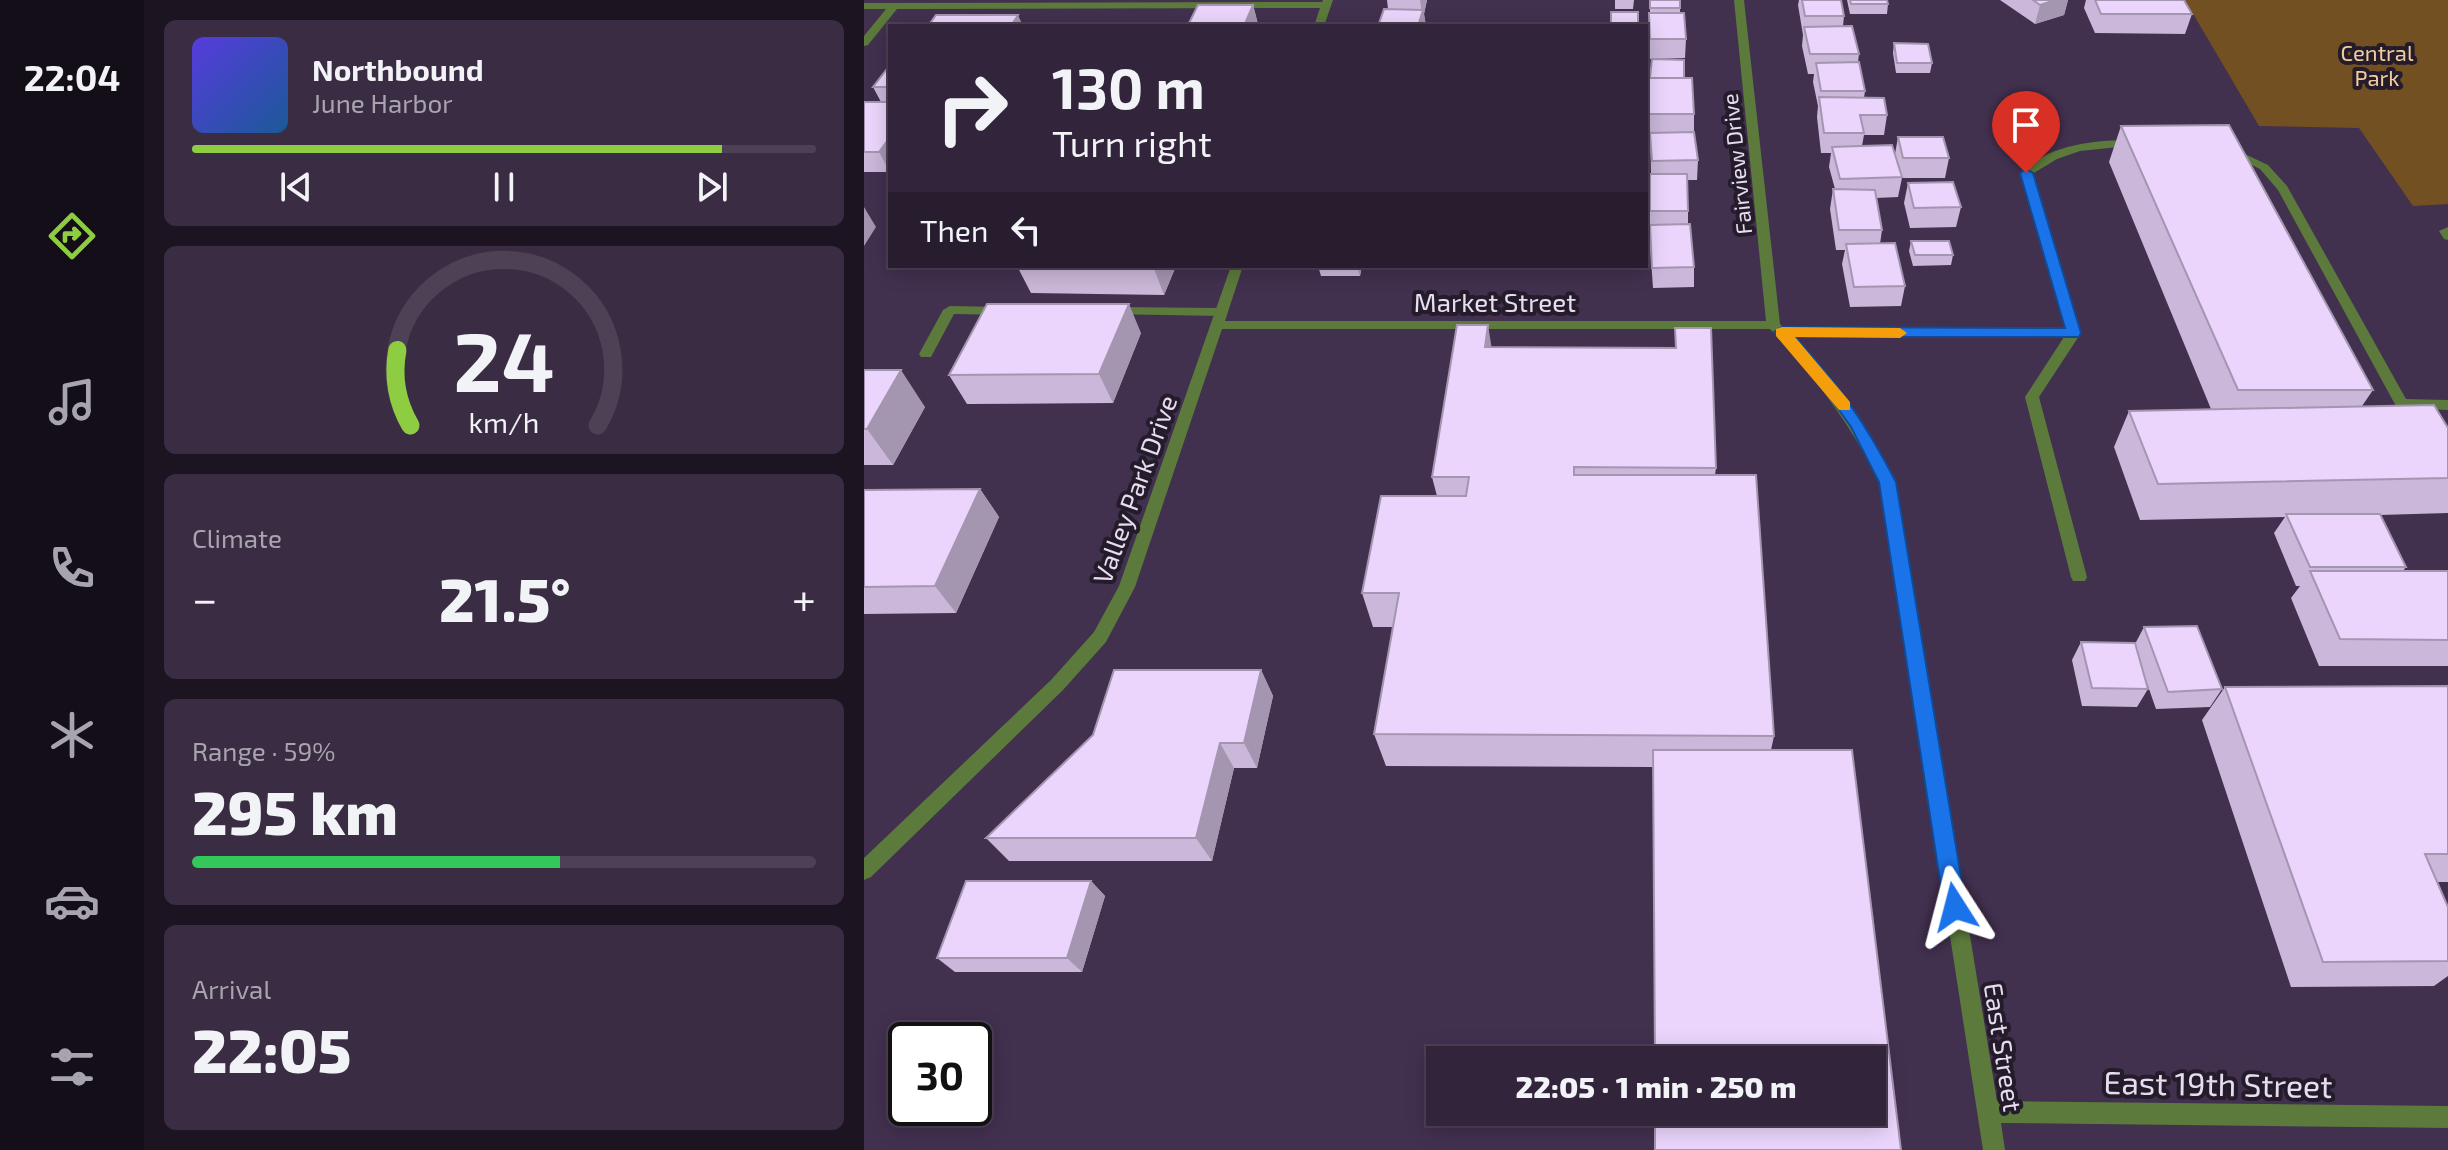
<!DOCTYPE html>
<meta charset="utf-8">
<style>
body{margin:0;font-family:"Exo 2",sans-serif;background:#3a2c42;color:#f1f3f6;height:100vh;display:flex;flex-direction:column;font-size:30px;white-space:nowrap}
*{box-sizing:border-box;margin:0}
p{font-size:26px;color:#a8a4af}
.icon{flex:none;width:44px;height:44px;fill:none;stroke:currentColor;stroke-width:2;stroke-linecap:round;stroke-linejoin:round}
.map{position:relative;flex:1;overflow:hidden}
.details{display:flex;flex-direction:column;gap:20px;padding:20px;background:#1c1420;width:720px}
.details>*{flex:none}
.top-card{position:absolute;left:24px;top:24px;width:760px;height:244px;border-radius:0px;box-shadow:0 4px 20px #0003,0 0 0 2px #4d4155;background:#32243b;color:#f1f3f6;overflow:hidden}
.speed{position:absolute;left:24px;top:1022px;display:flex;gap:16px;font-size:40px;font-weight:700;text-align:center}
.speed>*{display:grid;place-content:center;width:104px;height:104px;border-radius:50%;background:#32243b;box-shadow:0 4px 20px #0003,0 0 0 2px #4d4155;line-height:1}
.speed .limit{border:4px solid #111;border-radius:12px;background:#fff;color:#111}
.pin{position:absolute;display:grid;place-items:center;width:68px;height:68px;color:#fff;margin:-82px -34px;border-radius:50% 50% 50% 0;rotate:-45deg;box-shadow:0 0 8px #0007}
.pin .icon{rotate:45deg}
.me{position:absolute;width:88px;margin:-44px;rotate:351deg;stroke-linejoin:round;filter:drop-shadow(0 0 6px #0008)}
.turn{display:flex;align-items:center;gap:28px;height:168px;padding:0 32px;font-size:36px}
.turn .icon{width:104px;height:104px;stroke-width:2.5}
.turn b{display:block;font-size:56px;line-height:68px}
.then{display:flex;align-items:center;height:76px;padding:0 32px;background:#0003;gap:16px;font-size:30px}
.big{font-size:60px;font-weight:800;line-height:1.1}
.details .tile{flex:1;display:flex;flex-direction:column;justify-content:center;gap:12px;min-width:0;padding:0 28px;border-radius:12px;background:#3a2c42}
.details .dial{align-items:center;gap:0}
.dial svg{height:208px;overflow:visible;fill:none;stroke:#4d4155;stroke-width:7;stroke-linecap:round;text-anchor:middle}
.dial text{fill:#f1f3f6;stroke:none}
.song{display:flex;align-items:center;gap:24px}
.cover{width:96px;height:96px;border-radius:12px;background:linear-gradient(135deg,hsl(250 70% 55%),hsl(210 70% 35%))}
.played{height:8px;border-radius:4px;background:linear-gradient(90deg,#8ecd42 85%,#4d4155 85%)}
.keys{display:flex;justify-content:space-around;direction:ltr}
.heat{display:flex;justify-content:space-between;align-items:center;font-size:44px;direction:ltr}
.charge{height:12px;border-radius:6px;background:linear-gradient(90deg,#34c759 59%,#4d4155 0)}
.trip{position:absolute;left:562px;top:1046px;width:460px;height:80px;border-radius:0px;background:#32243b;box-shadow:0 4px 20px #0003,0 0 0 2px #4d4155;font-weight:800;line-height:80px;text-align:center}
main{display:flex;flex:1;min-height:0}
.menu{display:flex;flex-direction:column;width:144px;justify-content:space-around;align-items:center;background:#140e18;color:#a8a4af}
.menu .icon{width:56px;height:56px}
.menu .active{color:#8ecd42}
.menu b{font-size:36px;color:#f1f3f6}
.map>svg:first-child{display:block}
</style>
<main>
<nav class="menu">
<b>22:04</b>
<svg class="icon active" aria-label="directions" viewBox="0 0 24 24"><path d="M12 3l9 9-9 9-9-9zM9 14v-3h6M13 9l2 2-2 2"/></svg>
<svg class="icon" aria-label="music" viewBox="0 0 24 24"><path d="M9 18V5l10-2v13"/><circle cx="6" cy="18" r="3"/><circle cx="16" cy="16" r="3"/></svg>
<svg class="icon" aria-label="phone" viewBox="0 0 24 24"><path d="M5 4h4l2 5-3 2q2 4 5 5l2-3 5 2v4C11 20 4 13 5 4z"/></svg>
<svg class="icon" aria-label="climate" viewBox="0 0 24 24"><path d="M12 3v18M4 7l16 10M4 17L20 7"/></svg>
<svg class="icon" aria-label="car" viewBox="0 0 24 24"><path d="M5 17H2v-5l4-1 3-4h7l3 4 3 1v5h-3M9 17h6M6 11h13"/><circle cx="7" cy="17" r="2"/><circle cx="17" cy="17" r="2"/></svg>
<svg class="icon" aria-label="filters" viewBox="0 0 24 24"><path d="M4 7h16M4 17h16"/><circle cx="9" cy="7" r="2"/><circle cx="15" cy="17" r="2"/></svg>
</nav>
<section class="details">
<div class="tile">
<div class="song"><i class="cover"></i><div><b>Northbound</b><p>June Harbor</p></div></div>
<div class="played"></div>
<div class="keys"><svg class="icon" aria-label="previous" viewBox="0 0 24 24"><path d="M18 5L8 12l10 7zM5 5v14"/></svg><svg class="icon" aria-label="pause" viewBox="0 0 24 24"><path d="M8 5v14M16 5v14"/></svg><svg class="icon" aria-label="next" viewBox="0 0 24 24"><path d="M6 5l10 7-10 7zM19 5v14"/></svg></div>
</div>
<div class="tile dial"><svg viewBox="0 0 100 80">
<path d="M14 69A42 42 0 1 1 86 69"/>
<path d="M14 69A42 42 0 0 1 9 40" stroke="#8ecd42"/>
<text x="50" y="56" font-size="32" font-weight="700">24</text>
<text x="50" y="72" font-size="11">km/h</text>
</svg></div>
<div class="tile"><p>Climate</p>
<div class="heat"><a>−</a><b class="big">21.5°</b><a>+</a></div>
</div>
<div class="tile"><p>Range · 59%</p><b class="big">295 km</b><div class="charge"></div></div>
<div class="tile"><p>Arrival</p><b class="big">22:05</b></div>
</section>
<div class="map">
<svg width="1584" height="1150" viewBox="0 0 1584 1150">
<rect width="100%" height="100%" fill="#42304f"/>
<path fill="#735022" d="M 1321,0 L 1584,0 L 1584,204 L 1549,206 L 1495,128 L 1395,126 Z"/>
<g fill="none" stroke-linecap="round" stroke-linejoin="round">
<path fill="#5b7a3b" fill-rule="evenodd" d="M 1270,140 L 1274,141 L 1274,145 L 1216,151 L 1193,159 L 1168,174 L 1217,333 L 1175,397 L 1223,577 L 1221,581 L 1209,581 L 1207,577 L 1161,397 L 1200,337 L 918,336 L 911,332 L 918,328 L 1202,329 L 1156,173 C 1186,144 1230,140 1270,140 Z
M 1364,146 L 1404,165 L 1423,186 L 1542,399 L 1584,400 L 1584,410 L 1533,408 L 1414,190 L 1396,169 L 1360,151 L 1358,149 Z
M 1584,227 L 1584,240 L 1580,239 L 1575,231 Z
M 86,306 L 139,307 L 146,311 L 139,315 L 90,314 L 67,357 L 57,357 L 55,354 L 79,310 Z
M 247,307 L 357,308 L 364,312 L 357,316 L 242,314 L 240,311 Z"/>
<path fill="#5b7a3b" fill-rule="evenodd" d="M 459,0 L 469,0 L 460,26 L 450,26 L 456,8 L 33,9 L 4,45 L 0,46 L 0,36 L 22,9 L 0,9 L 0,3 L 458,2 Z
M 870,0 L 880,0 L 916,324 C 963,370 1000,423 1032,482 L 1133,1101 L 1584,1106 L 1584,1128 L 1137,1123 L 1141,1150 L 1119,1150 L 1016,482 C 986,425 951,375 906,329 L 358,329 L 271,587 L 242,642 L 199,690 L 7,877 L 0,880 L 0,858 L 187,680 L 230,632 L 255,586 L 367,266 L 379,266 L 361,321 L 902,321 Z"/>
</g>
<path fill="#cab7d9" d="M 523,0 L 563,0 L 560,14 L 562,26 L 514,26 L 524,9 Z
M 751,0 L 770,0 L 769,9 L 751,9 Z
M 786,0 L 816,0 L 816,13 L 822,39 L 821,58 L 786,59 L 785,13 L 786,13 Z
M 935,0 L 938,0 L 980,16 L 979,26 L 995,54 L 994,62 L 1001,91 L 1000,98 L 1023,115 L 1020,135 L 1000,135 L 998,146 L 1031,154 L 1034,137 L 1085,158 L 1081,178 L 1038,178 L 1034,197 L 1012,198 L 1018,230 L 1016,244 L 1041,286 L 1037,306 L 986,307 L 978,264 L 981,250 L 972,250 L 966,209 L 969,189 L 971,189 L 965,167 L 967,153 L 957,153 L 953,117 L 954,106 L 949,82 L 950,74 L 944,74 L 938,46 L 939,35 L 934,5 Z
M 983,0 L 1023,0 L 1024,4 L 1023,14 L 986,14 Z
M 1136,0 L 1204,0 L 1200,15 L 1171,24 Z
M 1222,0 L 1320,0 L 1328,14 L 1321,34 L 1231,33 L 1220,8 Z
M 389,5 L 394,24 L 393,26 L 326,26 L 325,23 Z
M 1030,43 L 1068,63 L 1066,73 L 1032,73 L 1029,53 Z
M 26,65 L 26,172 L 0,172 L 0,102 L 17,102 L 9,87 Z
M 785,78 L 820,78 L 830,114 L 830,132 L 834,160 L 833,180 L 824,180 L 824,224 L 830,267 L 830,287 L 789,288 L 786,245 L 786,174 L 787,174 Z
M 1257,126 L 1509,390 L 1498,406 L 1584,428 L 1584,513 L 1516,515 L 1542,567 L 1539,571 L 1584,571 L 1584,666 L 1455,666 L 1427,598 L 1436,586 L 1432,586 L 1410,533 L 1421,517 L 1276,520 L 1250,447 L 1265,411 L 1347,409 L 1245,162 Z
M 1044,183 L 1097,207 L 1092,227 L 1046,228 L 1040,203 Z
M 1047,241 L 1089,255 L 1087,265 L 1049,266 L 1045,251 Z
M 153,266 L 312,266 L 300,295 L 167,293 Z
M 454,266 L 498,266 L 496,276 L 457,276 Z
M 811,328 L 852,468 L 851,475 L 910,736 L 907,750 L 789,767 L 522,766 L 510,734 L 529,627 L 509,627 L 498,593 L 573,496 L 568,477 L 627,347 L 811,348 Z
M 277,333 L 249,403 L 103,404 L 85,375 Z
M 0,370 L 61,407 L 29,465 L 0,465 Z
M 116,489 L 135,517 L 92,613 L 0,614 L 0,490 Z
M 1280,627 L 1358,689 L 1346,707 L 1292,709 L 1278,669 L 1284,689 L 1273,707 L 1218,706 L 1208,660 L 1217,642 L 1271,644 Z
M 397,670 L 409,696 L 393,768 L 370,768 L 348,861 L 145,861 L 122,838 Z
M 1584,686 L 1584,882 L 1573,882 L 1584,907 L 1584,976 L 1570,986 L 1427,987 L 1338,720 L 1361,687 Z
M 227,881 L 241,896 L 218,972 L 91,972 L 73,958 Z"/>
<path fill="#a495b0" d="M 556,0 L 563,0 L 560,14 L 562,26 L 554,26 L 558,15 Z
M 1191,0 L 1204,0 L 1200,15 L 1171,24 L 1176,5 Z
M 389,5 L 394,24 L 393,26 L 380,26 Z
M 154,15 L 159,26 L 147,26 Z
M 26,137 L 26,172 L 15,152 Z
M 0,207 L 12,227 L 0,246 Z
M 289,266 L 312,266 L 300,295 Z
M 493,266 L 498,266 L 496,276 Z
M 265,304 L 277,333 L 249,403 L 235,374 Z
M 624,325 L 630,362 L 621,347 Z
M 37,370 L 61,407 L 29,465 L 3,429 Z
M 116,489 L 135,517 L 92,613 L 71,586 Z
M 397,670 L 409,696 L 393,768 L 380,743 Z
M 356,743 L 370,768 L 348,861 L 332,838 Z
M 227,881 L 241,896 L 218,972 L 203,958 Z"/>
<path fill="#ebd5fc" stroke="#a495b0" stroke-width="2" d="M 786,0 L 816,0 L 816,8 L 786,8 Z
M 938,0 L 977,0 L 980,16 L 941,16 Z
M 986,0 L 1023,0 L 1024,4 L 987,4 Z
M 1169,0 L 1191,0 L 1176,5 Z
M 1231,0 L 1320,0 L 1328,14 L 1237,14 Z
M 334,5 L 389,5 L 380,26 L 339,26 L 340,23 L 325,23 Z
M 520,9 L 559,10 L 554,26 L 514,26 Z
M 747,12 L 774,12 L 774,26 L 747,26 Z
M 785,13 L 820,13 L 822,39 L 786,39 Z
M 72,15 L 154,15 L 147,26 L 64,26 Z
M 988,26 L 995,54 L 946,54 L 940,27 Z
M 1030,43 L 1064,44 L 1068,63 L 1033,63 Z
M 788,59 L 820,60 L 820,78 L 786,78 Z
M 995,62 L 1001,91 L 957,91 L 952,63 Z
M 26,65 L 26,87 L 9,87 Z
M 785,78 L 828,78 L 830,114 L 785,114 Z
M 955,97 L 1020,98 L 1023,115 L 996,115 L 1000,133 L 960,133 Z
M 0,102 L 26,102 L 26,137 L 15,152 L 0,152 Z
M 1365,125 L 1509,390 L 1374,390 L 1257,126 Z
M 830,132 L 834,160 L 788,161 L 786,133 Z
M 1034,137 L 1079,137 L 1085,158 L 1039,158 Z
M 1028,145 L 1038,177 L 976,179 L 968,147 Z
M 786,174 L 823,174 L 824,211 L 786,211 Z
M 1089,182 L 1097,207 L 1050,208 L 1044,183 Z
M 969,189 L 1011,190 L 1018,230 L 975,230 Z
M 826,224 L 830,267 L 788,268 L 786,225 Z
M 1047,241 L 1085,241 L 1089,255 L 1051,255 Z
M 1031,243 L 1041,286 L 990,287 L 982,244 Z
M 123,304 L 265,304 L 235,374 L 85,375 Z
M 593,325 L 624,325 L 621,347 L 812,348 L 811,328 L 847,328 L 852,468 L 710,467 L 710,475 L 892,475 L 910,736 L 510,734 L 535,593 L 498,593 L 517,496 L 602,496 L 605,477 L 568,477 Z
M 0,370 L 37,370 L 3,429 L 0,429 Z
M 1570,405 L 1584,428 L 1584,478 L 1294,484 L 1265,411 Z
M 116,489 L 71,586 L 0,587 L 0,490 Z
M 1422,514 L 1516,514 L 1542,567 L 1446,567 Z
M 1446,571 L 1584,571 L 1584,640 L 1476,639 Z
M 1333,626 L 1358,689 L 1304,692 L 1280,627 Z
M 1217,642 L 1271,643 L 1284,689 L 1228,688 Z
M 250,670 L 397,670 L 380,743 L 356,743 L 332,838 L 122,838 L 229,735 Z
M 1584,686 L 1584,854 L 1561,854 L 1584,907 L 1584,961 L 1459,962 L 1361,687 Z
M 789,750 L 988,750 L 1037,1150 L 791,1150 L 791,1112 L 1008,1112 L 1008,1060 L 791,1060 Z
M 102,881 L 227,881 L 203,958 L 73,958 Z"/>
<path fill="#1a73e8" stroke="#114b97" stroke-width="2" d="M 1162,169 L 1169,173 L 1217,333 L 1215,337 L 931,337 C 976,386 1002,424 1032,482 L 1102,907 L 1099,915 L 1091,918 L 1084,915 L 1080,907 L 1015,482 L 987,427 L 955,382 L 910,332 L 918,327 L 1201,328 L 1156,173 Z"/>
<path fill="#f59e0b" d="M 918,327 L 1036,328 L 1043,333 L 1036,338 L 931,337 L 986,402 L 986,410 L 975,410 L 912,336 L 912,329 Z"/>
<g text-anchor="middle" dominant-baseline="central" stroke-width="8" stroke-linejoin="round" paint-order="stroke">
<g font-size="22" fill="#f4cd9f" stroke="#241c2a">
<text x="1513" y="52">Central<tspan x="1513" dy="25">Park</tspan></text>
</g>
<g font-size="22" fill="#e8ddf0" stroke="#241c2a">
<text transform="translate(872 164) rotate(-96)">Fairview Drive</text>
</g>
<g font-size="26" fill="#e8ddf0" stroke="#241c2a">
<text x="631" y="301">Market Street</text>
<text transform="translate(270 489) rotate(-70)">Valley Park Drive</text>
<text transform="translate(1140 1047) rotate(81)">East Street</text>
</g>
<g font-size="32" fill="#e8ddf0" stroke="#241c2a">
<text transform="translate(1354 1083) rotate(1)">East 19th Street</text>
</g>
</g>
</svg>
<div class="speed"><div class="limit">30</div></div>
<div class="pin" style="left:1162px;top:173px;background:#d93025"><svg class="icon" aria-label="arrive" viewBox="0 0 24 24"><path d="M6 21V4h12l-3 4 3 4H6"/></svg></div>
<svg class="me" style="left:1091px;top:907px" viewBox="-20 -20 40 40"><path d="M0-17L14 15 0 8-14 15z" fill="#1a73e8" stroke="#fff" stroke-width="4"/></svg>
<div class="trip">22:05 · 1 min · 250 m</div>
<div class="top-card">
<div class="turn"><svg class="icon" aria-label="right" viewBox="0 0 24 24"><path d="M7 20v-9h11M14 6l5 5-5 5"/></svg><div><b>130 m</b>Turn right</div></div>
<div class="then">Then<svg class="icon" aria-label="left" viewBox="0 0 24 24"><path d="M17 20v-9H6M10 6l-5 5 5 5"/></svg></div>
</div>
</div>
</main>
